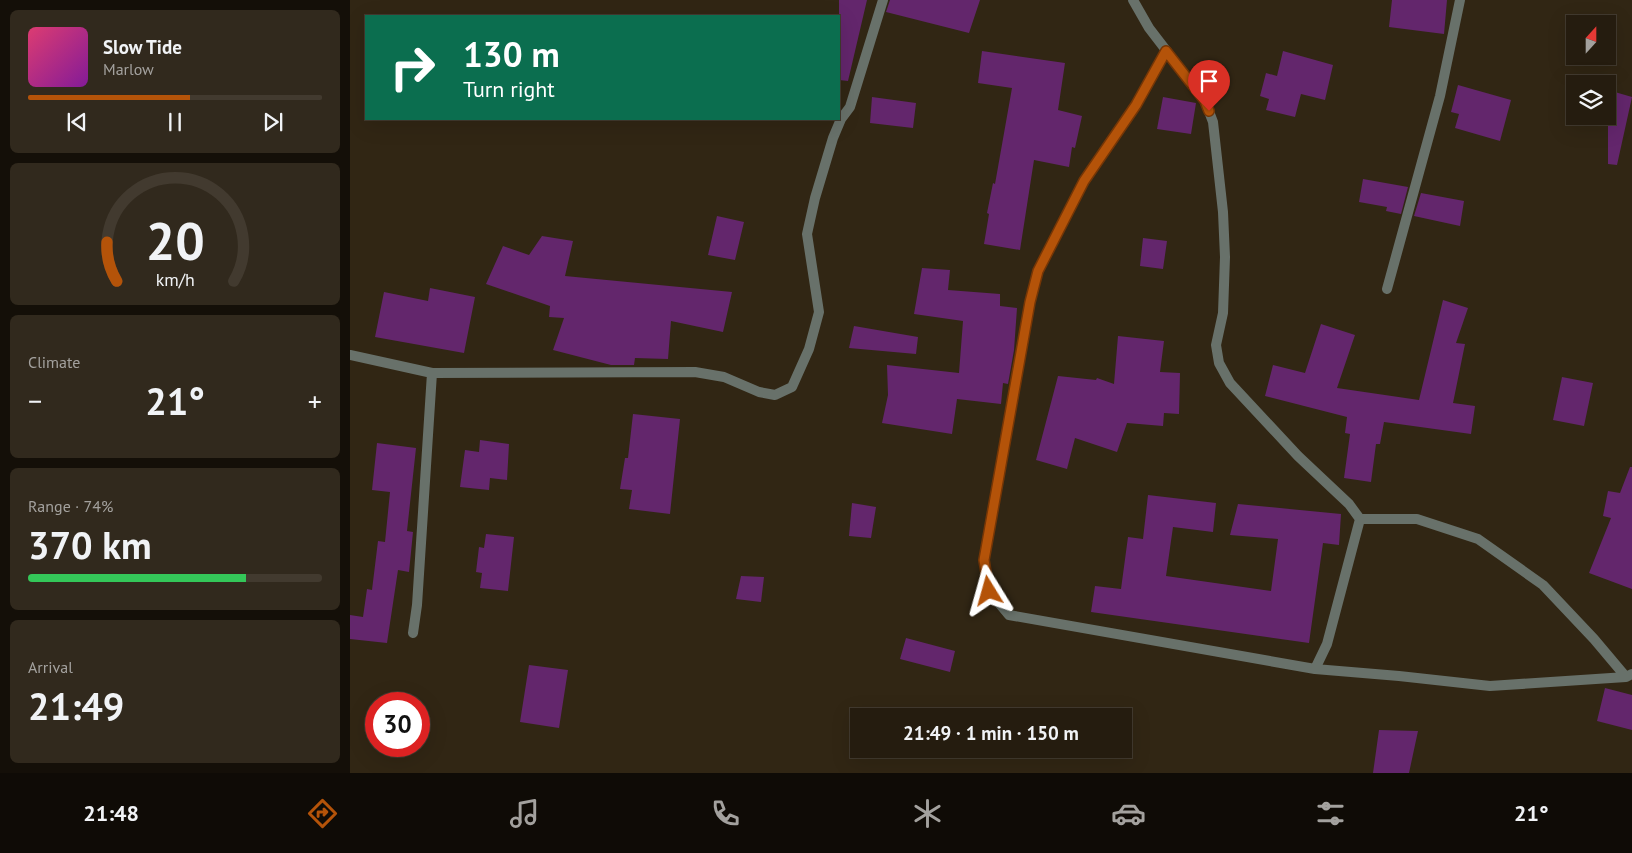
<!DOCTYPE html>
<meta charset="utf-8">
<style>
body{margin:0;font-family:"PT Sans",sans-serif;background:#31291d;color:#f1f3f6;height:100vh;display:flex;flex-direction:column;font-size:19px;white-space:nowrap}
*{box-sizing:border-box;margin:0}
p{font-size:16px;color:#a3a19e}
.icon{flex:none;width:28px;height:28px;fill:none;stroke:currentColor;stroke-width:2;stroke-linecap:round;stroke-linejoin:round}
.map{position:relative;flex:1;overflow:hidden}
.panel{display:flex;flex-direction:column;gap:10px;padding:10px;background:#140f08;width:350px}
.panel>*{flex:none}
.hud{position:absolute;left:15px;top:15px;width:475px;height:105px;border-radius:0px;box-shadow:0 5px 20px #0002,0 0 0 1px #423a2f;background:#0b6e4f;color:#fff;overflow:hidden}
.needle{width:32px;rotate:21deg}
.tools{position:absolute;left:1216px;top:15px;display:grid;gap:10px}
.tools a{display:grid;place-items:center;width:50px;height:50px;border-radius:0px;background:#251c0f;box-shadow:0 5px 20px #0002,0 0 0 1px #423a2f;font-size:25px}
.speed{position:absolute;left:15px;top:692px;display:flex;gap:10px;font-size:25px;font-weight:700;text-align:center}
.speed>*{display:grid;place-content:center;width:65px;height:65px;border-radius:50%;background:#251c0f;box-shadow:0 5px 20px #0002,0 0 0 1px #423a2f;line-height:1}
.speed .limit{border:8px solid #d22;background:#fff;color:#111}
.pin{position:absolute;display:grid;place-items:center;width:42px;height:42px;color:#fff;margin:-51px -21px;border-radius:50% 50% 50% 0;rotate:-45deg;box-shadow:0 0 5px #0007}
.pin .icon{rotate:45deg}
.me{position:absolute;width:55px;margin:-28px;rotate:352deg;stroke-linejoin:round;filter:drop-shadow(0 0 4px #0008)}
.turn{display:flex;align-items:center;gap:18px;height:105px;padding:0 15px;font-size:22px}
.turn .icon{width:65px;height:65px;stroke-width:2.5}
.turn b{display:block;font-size:35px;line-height:42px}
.big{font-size:38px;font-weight:700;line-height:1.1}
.panel .widget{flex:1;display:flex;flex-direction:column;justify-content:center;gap:8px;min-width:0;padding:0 18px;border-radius:8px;background:#31291d}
.panel .dial{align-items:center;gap:0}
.dial svg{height:130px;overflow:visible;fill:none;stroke:#423a2f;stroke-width:7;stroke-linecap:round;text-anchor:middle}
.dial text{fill:#f1f3f6;stroke:none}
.song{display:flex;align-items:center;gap:15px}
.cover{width:60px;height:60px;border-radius:8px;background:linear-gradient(135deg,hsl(340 70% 55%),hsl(290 70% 35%))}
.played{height:5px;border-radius:2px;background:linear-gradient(90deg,#b45309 55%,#423a2f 55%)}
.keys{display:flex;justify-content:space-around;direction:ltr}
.heat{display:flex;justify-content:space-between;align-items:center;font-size:28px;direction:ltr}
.charge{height:8px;border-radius:4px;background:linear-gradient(90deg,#34c759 74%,#423a2f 0)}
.trip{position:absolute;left:500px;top:708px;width:282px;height:50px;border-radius:0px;background:#251c0f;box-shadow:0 5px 20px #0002,0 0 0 1px #423a2f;font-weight:700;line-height:50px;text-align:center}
.menu{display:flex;height:80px;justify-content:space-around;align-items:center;background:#0f0b06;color:#a3a19e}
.menu .icon{width:35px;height:35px}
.menu .selected{color:#b45309}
.menu b{font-size:22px;color:#f1f3f6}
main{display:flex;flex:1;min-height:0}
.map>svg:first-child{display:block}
</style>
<main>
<section class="panel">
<div class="widget">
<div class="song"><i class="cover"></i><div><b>Slow Tide</b><p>Marlow</p></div></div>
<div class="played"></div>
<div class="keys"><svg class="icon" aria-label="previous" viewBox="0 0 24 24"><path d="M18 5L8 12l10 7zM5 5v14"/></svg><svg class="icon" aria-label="pause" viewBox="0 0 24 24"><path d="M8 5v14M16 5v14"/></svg><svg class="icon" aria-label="next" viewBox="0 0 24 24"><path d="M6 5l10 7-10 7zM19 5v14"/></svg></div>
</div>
<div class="widget dial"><svg viewBox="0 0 100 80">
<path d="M14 69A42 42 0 1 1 86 69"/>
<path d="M14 69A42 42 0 0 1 8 45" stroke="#b45309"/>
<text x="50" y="56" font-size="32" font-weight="700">20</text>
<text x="50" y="72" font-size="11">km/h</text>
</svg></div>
<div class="widget"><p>Climate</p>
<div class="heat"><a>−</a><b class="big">21°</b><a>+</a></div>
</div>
<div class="widget"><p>Range · 74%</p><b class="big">370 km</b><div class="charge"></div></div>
<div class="widget"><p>Arrival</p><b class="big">21:49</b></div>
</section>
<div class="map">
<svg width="1282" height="773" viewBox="0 0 1282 773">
<rect width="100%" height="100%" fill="#312614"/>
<path fill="#63266c" d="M 489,0 L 517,0 L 498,81 L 489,80 Z
M 540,0 L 630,0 L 619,33 L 536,12 Z
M 1042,0 L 1097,0 L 1094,34 L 1039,27 Z
M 632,51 L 715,63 L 708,110 L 732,116 L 725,148 L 722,147 L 719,167 L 684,160 L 670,250 L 634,244 L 639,214 L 637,213 L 643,183 L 645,184 L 662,88 L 628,83 Z
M 933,51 L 983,65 L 975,100 L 951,94 L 945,117 L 916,110 L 919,99 L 910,96 L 916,73 L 927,76 Z
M 1108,85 L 1161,100 L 1150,141 L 1105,128 L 1109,114 L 1101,112 Z
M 1258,90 L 1282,97 L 1267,165 L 1258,164 Z
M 522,97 L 566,103 L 563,128 L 520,123 Z
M 813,97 L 846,103 L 841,134 L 807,129 Z
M 1013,179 L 1058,187 L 1051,214 L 1036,211 L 1037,207 L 1009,202 Z
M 1071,193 L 1114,201 L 1110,226 L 1064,216 Z
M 367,216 L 394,222 L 385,260 L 358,255 Z
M 192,236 L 223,241 L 215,276 L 382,292 L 373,332 L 321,321 L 318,359 L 285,358 L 284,365 L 261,365 L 203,350 L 214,318 L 199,317 L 200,306 L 136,284 L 153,246 L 179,255 Z
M 793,238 L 817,241 L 813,269 L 790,266 Z
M 572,268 L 600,270 L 598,290 L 650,294 L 650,306 L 667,308 L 664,350 L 658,384 L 653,383 L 651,404 L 607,399 L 602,434 L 532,423 L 538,395 L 537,365 L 609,373 L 613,321 L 564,314 Z
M 80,288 L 125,297 L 114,353 L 25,337 L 34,292 L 78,301 Z
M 1093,300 L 1118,308 L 1106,343 L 1115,344 L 1103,403 L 1125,406 L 1121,434 L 1034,422 L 1030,444 L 1026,444 L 1021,482 L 994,478 L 1000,434 L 995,433 L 997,417 L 915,396 L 923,365 L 955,373 L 971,324 L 1005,335 L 987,388 L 1069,400 Z
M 504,326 L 568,337 L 566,354 L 499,348 Z
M 768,336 L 814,341 L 810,372 L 830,373 L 829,414 L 814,413 L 813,426 L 777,423 L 767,452 L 725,438 L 717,469 L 686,460 L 708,376 L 746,380 L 747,378 L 764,384 Z
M 1212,377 L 1243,383 L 1234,426 L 1203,420 Z
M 283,414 L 330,419 L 320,514 L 279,509 L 282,490 L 270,489 L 275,458 L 278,458 Z
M 130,440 L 159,444 L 157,480 L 140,478 L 139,490 L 110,487 L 115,450 L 129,452 Z
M 27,443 L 66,448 L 57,531 L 63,532 L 59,572 L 48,570 L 37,643 L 0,639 L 0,615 L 13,617 L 17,589 L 22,590 L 28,541 L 35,542 L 40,492 L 22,490 Z
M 1280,467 L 1282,467 L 1282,589 L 1239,573 L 1261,518 L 1253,516 L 1258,491 L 1270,493 Z
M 798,495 L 866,503 L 863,532 L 823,527 L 816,576 L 921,591 L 928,539 L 880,535 L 888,504 L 991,514 L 989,545 L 973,543 L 959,643 L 741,612 L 745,586 L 771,589 L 778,537 L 793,539 Z
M 502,503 L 526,507 L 521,538 L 499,536 Z
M 136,534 L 164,537 L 158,591 L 130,588 L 132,573 L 126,572 L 129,547 L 134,548 Z
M 391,576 L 414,577 L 411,602 L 386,599 Z
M 556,638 L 605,651 L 600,672 L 550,659 Z
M 179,665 L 218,670 L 209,728 L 170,722 Z
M 1255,688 L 1282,695 L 1282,730 L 1247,721 Z
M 1029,730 L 1068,731 L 1059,773 L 1023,773 Z"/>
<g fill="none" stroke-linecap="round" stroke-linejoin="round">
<path stroke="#68716a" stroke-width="10" d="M 783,0 L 799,28 L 855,101 L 863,122 L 873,212 L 875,257 L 873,313 L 866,345 L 869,363 L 880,383 L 948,456 L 999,504 L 1010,519
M 816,51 L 786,105 L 734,181 L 688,271 L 680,302 L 634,559 L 639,591 L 659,615 L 965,669 L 1049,676 L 1140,686 L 1276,677 L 1282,674
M 1037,289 L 1090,96 L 1110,0
M 0,355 L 82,373 L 345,372 L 374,377 L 409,392 L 425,395 L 442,387 L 459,349 L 469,312 L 457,234 L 465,198 L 483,138 L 491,119 L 500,107 L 533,0
M 63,633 L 67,605 L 82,373
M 965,669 L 977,644 L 1010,519 L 1067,519 L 1128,539 L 1193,585 L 1244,639 L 1276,677"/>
</g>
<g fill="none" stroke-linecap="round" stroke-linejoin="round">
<g stroke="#753606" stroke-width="12">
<path id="route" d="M 639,591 L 634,560 L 680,302 L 688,271 L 734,181 L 786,105 L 816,51 L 855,101 L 859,111"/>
</g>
<use href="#route" stroke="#b45309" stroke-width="9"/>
</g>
</svg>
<div class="tools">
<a><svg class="needle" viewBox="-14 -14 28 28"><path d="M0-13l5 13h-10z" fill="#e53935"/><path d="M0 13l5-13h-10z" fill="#a3a19e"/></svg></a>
<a><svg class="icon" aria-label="layers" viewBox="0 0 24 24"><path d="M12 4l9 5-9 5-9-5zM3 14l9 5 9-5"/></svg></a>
</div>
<div class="speed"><div class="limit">30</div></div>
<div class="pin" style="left:859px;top:111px;background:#d93025"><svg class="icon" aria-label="arrive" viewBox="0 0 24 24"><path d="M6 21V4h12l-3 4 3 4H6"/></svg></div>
<svg class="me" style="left:639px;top:591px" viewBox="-20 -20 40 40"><path d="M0-17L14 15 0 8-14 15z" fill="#b45309" stroke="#fff" stroke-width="4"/></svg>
<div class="trip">21:49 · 1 min · 150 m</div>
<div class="hud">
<div class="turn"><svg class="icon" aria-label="right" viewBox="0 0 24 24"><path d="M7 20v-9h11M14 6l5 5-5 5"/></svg><div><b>130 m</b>Turn right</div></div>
</div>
</div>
</main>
<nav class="menu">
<b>21:48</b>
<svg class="icon selected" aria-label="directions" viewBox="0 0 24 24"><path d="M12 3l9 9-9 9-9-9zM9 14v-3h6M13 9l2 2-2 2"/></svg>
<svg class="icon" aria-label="music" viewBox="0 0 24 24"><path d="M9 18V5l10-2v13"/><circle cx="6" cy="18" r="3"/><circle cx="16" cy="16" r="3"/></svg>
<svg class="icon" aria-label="phone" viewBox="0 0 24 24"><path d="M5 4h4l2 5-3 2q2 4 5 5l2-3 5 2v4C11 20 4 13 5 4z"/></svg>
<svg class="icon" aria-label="climate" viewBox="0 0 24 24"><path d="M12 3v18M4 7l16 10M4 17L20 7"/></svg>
<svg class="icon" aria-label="car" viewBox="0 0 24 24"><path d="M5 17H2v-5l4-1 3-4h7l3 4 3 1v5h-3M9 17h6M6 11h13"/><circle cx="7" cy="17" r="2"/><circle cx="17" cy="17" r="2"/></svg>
<svg class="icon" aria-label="filters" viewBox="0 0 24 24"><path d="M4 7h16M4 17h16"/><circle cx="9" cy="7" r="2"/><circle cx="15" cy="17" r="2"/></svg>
<b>21°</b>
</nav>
